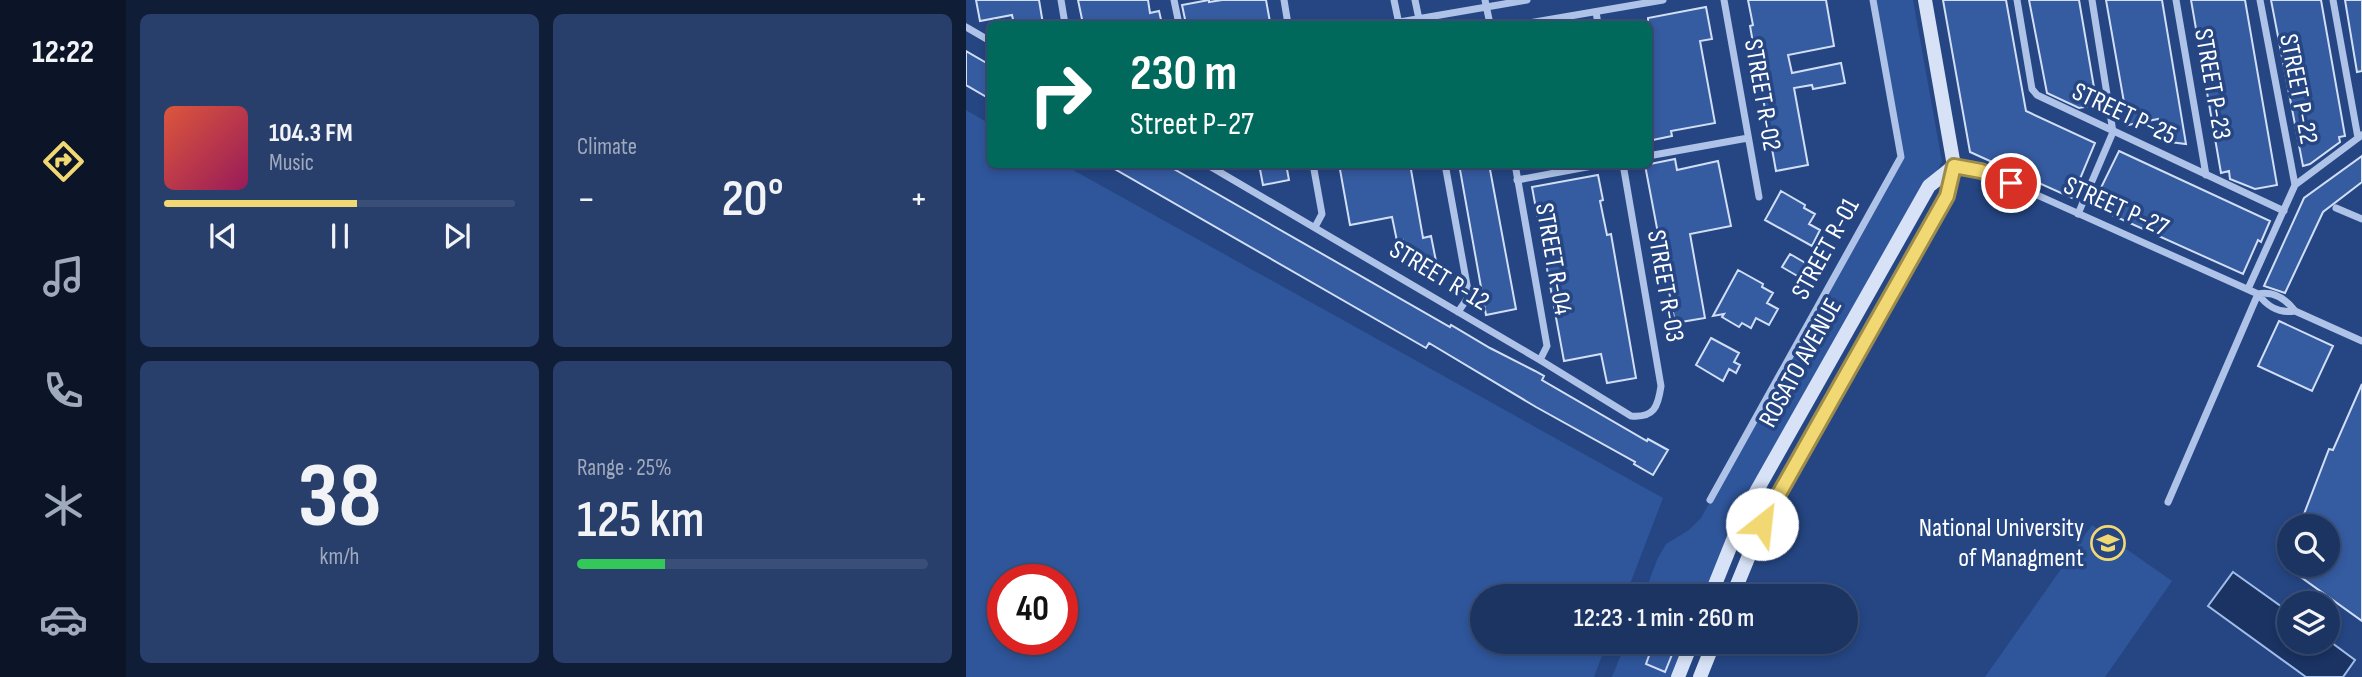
<!DOCTYPE html>
<meta charset="utf-8">
<style>
body{margin:0;font-family:"Sofia Sans Condensed",sans-serif;background:#293f6b;color:#f1f3f6;height:100vh;display:flex;flex-direction:column;font-size:26px;white-space:nowrap}
*{box-sizing:border-box;margin:0}
p{font-size:23px;color:#a0aabe}
.icon{flex:none;width:38px;height:38px;fill:none;stroke:currentColor;stroke-width:2;stroke-linecap:round;stroke-linejoin:round}
.map{position:relative;flex:1;overflow:hidden}
.drawer{display:flex;flex-direction:column;gap:14px;padding:14px;background:#0f1d36;width:840px}
.drawer>*{flex:none}
.guide{position:absolute;left:21px;top:21px;width:665px;height:147px;border-radius:10px;box-shadow:0 4px 10px #0003,0 0 0 2px #3a4f77;background:#00695c;color:#fff;overflow:hidden}
.controls{position:absolute;left:1311px;top:514px;display:grid;gap:14px}
.controls a{display:grid;place-items:center;width:63px;height:63px;border-radius:50%;background:#1c3462;box-shadow:0 4px 10px #0003,0 0 0 2px #3a4f77;font-size:35px}
.speed{position:absolute;left:21px;top:564px;display:flex;gap:14px;font-size:35px;font-weight:700;text-align:center}
.speed>*{display:grid;place-content:center;width:91px;height:91px;border-radius:50%;background:#1c3462;box-shadow:0 4px 10px #0003,0 0 0 2px #3a4f77;line-height:1}
.speed .limit{border:10px solid #d22;background:#fff;color:#111}
.pin{position:absolute;display:grid;place-items:center;width:60px;height:60px;color:#fff;margin:-30px;border:4px solid #fff;border-radius:50%;box-shadow:0 2px 7px #0007}
.me{position:absolute;width:77px;margin:-38px;rotate:29deg;stroke-linejoin:round;filter:drop-shadow(0 0 5px #0008)}
.turn{display:flex;align-items:center;gap:24px;height:147px;padding:0 28px;font-size:32px}
.turn .icon{width:91px;height:91px;stroke-width:2.5}
.turn b{display:block;font-size:49px;line-height:60px}
.big{font-size:52px;font-weight:600;line-height:1.1}
.drawer .widget{flex:1;display:flex;flex-direction:column;justify-content:center;gap:10px;min-width:0;padding:0 24px;border-radius:10px;background:#293f6b}
.drawer .dial{align-items:center;gap:0}
.dial b{font-size:91px;line-height:1}
.song{display:flex;align-items:center;gap:21px}
.cover{width:84px;height:84px;border-radius:10px;background:linear-gradient(135deg,hsl(10 70% 55%),hsl(330 70% 35%))}
.played{height:7px;border-radius:4px;background:linear-gradient(90deg,#f1d872 55%,#3a4f77 55%)}
.keys{display:flex;justify-content:space-around;direction:ltr}
.heat{display:flex;justify-content:space-between;align-items:center;font-size:38px;direction:ltr}
.charge{height:10px;border-radius:5px;background:linear-gradient(90deg,#34c759 25%,#3a4f77 0)}
.drawer .tiles{flex:1;display:grid;gap:14px;grid-template-columns:repeat(2,1fr)}
.trip{position:absolute;left:504px;top:584px;width:388px;height:70px;border-radius:35px;background:#1c3462;box-shadow:0 4px 10px #0003,0 0 0 2px #3a4f77;font-weight:600;line-height:70px;text-align:center}
main{display:flex;flex:1;min-height:0}
.tabs{display:flex;flex-direction:column;width:126px;justify-content:space-around;align-items:center;background:#0b1527;color:#a0aabe}
.tabs .icon{width:49px;height:49px}
.tabs .active{color:#f1d872}
.tabs b{font-size:32px;color:#f1f3f6}
.map>svg:first-child{display:block}
</style>
<main>
<nav class="tabs">
<b>12:22</b>
<svg class="icon active" aria-label="directions" viewBox="0 0 24 24"><path d="M12 3l9 9-9 9-9-9zM9 14v-3h6M13 9l2 2-2 2"/></svg>
<svg class="icon" aria-label="music" viewBox="0 0 24 24"><path d="M9 18V5l10-2v13"/><circle cx="6" cy="18" r="3"/><circle cx="16" cy="16" r="3"/></svg>
<svg class="icon" aria-label="phone" viewBox="0 0 24 24"><path d="M5 4h4l2 5-3 2q2 4 5 5l2-3 5 2v4C11 20 4 13 5 4z"/></svg>
<svg class="icon" aria-label="climate" viewBox="0 0 24 24"><path d="M12 3v18M4 7l16 10M4 17L20 7"/></svg>
<svg class="icon" aria-label="car" viewBox="0 0 24 24"><path d="M5 17H2v-5l4-1 3-4h7l3 4 3 1v5h-3M9 17h6M6 11h13"/><circle cx="7" cy="17" r="2"/><circle cx="17" cy="17" r="2"/></svg>
</nav>
<section class="drawer">
<div class="tiles">
<div class="widget">
<div class="song"><i class="cover"></i><div><b>104.3 FM</b><p>Music</p></div></div>
<div class="played"></div>
<div class="keys"><svg class="icon" aria-label="previous" viewBox="0 0 24 24"><path d="M18 5L8 12l10 7zM5 5v14"/></svg><svg class="icon" aria-label="pause" viewBox="0 0 24 24"><path d="M8 5v14M16 5v14"/></svg><svg class="icon" aria-label="next" viewBox="0 0 24 24"><path d="M6 5l10 7-10 7zM19 5v14"/></svg></div>
</div>
<div class="widget"><p>Climate</p>
<div class="heat"><a>−</a><b class="big">20°</b><a>+</a></div>
</div>
<div class="widget dial"><b>38</b><p>km/h</p></div>
<div class="widget"><p>Range · 25%</p><b class="big">125 km</b><div class="charge"></div></div>
</div>
</section>
<div class="map">
<svg width="1396" height="677" viewBox="0 0 1396 677">
<rect width="100%" height="100%" fill="#254683"/>
<path fill="#2f569b" fill-rule="evenodd" d="M 907,0 L 947,0 L 976,162 L 777,515 L 744,597 L 677,597 L 691,560 L 700,544 L 723,530 L 735,518 L 935,157 Z
M 0,110 L 24,124 L 24,164 L 98,165 L 697,498 L 659,597 L 516,597 L 516,642 L 641,642 L 628,677 L 0,677 ZM 96,579 L 96,639 L 37,639 L 37,579 Z
M 1126,525 L 1206,581 L 1139,677 L 1019,677 Z
M 660,642 L 726,642 L 712,677 L 646,677 Z"/>
<path fill="#1a3363" stroke="#a2bce8" stroke-width="2" d="M 1267,572 L 1323,612 L 1323,642 L 1362,642 L 1362,640 L 1389,660 L 1377,677 L 1340,677 L 1242,606 Z"/>
<path fill="#355ba0" stroke="#d1def6" stroke-width="2" d="M 10,0 L 73,0 L 77,24 L 48,24 L 46,15 L 14,21 Z
M 112,0 L 182,0 L 184,13 L 193,11 L 196,24 L 117,24 Z
M 243,0 L 243,2 L 256,0 L 300,0 L 304,22 L 288,24 L 220,24 L 216,5 Z
M 782,0 L 860,0 L 868,46 L 822,55 L 826,73 L 875,63 L 879,83 L 847,89 L 846,85 L 828,88 L 842,165 L 810,171 L 784,26 L 787,25 Z
M 977,0 L 1040,0 L 1060,111 L 1129,143 L 1106,198 L 1004,152 Z
M 1063,0 L 1113,0 L 1131,105 L 1113,108 L 1081,93 Z
M 1140,0 L 1196,0 L 1220,144 L 1196,141 L 1192,119 L 1162,125 Z
M 1225,0 L 1279,0 L 1311,185 L 1289,189 L 1264,179 L 1263,171 L 1255,173 Z
M 1305,0 L 1355,0 L 1379,136 L 1373,137 L 1374,142 L 1344,164 L 1337,166 Z
M 1379,0 L 1396,0 L 1396,71 L 1391,72 Z
M 740,7 L 746,39 L 734,41 L 749,123 L 705,131 L 706,136 L 682,141 L 682,18 Z
M 0,51 L 24,65 L 24,99 L 0,85 Z
M 1153,151 L 1304,221 L 1295,242 L 1292,240 L 1277,274 L 1126,206 Z
M 1396,156 L 1396,182 L 1357,212 L 1319,293 L 1298,286 L 1338,198 Z
M 709,159 L 711,170 L 752,161 L 765,226 L 724,234 L 739,318 L 709,323 L 679,165 Z
M 140,164 L 199,164 L 484,327 L 485,325 L 524,348 L 569,371 L 578,376 L 576,380 L 681,441 L 682,439 L 702,450 L 687,475 L 668,464 L 669,462 L 570,407 L 463,343 L 460,348 Z
M 293,164 L 320,164 L 323,180 L 297,185 Z
M 373,164 L 444,164 L 457,238 L 465,236 L 470,261 L 442,267 L 437,240 L 431,241 L 426,217 L 384,225 Z
M 493,164 L 523,164 L 550,309 L 520,315 Z
M 632,175 L 637,200 L 634,201 L 641,235 L 645,234 L 670,378 L 641,383 L 635,354 L 598,361 L 566,187 Z
M 815,191 L 839,205 L 838,208 L 849,214 L 843,224 L 854,230 L 846,246 L 799,220 Z
M 824,254 L 853,271 L 845,284 L 816,267 Z
M 772,270 L 797,284 L 796,287 L 807,293 L 801,303 L 812,309 L 803,325 L 790,318 L 785,328 L 776,323 L 773,327 L 756,317 L 758,314 L 747,316 Z
M 1313,321 L 1367,346 L 1346,391 L 1292,366 Z
M 745,338 L 773,353 L 768,362 L 774,365 L 770,373 L 763,369 L 757,381 L 730,365 Z
M 1396,384 L 1396,621 L 1318,565 L 1362,565 L 1362,527 L 1333,527 L 1363,449 L 1367,450 Z
M 688,642 L 711,642 L 699,672 L 680,664 Z"/>
<g fill="none" stroke-linecap="round" stroke-linejoin="round">
<path stroke="#aec3e7" stroke-width="7" d="M 95,0 L 99,24
M 208,0 L 213,24
M 318,0 L 322,24
M 428,0 L 433,24
M 449,0 L 454,24
M 519,0 L 524,24
M 758,0 L 793,197
M 1051,0 L 1066,89 L 1071,95 L 1318,211
M 1210,0 L 1240,175
M 1294,0 L 1329,185
M 1367,0 L 1392,138
M 630,12 L 632,24
M 422,24 L 561,0
M 557,24 L 697,0
M 0,27 L 24,41
M 682,156 L 782,138
M 240,164 L 574,360 L 665,416 C 688,418 692,407 695,386 L 657,164
M 347,164 L 356,214 L 349,227
M 479,164 L 503,296 L 492,312
M 549,164 L 581,346 L 574,360
M 988,166 L 1022,173 L 1292,294 C 1301,306 1312,314 1329,311 L 1396,341
M 551,180 L 637,164
M 1370,208 L 1396,219
M 1112,214 L 1147,132 L 1126,0
M 1282,289 L 1329,185 L 1396,135
M 1292,294 C 1308,291 1319,298 1329,311
M 744,500 L 935,157 L 907,0
M 1202,502 L 1292,294"/>
<path stroke="#d8e2f6" stroke-width="14" d="M 744,597 L 777,515 L 963,186 L 988,166
M 766,597 L 796,524 L 981,196 L 988,166 L 959,0
M 712,677 L 726,642
M 734,677 L 748,642"/>
</g>
<g fill="none" stroke-linecap="round" stroke-linejoin="round">
<g stroke="#9d8c4a" stroke-width="18">
<path id="route" d="M 796,524 L 981,196 L 988,166 L 1015,171 L 1045,183"/>
</g>
<use href="#route" stroke="#f1d872" stroke-width="12"/>
</g>
<defs>
<g id="university-ring" transform="scale(1.75)"><circle r="9.5" fill="#254683" stroke="#f1d872" stroke-width="1.5"/><path d="M0-5L7-2L0 1L-7-2ZM-4 1L0 2.5L4 1V4Q0 6-4 4Z" fill="#f1d872"/></g>
</defs>
<g fill-rule="evenodd">
<use href="#university-ring" x="1142" y="543"/>
</g>
<g text-anchor="middle" dominant-baseline="central" stroke-width="7" stroke-linejoin="round" paint-order="stroke">
<g font-size="26" fill="#fff" stroke="#254683">
<text transform="translate(1246 84) rotate(80)">STREET P-23</text>
<text transform="translate(1332 89) rotate(79)">STREET P-22</text>
<text transform="translate(796 95) rotate(80)">STREET R-02</text>
<text transform="translate(1158 114) rotate(25)">STREET P-25</text>
<text transform="translate(1150 207) rotate(24)">STREET P-27</text>
<text transform="translate(860 249) rotate(-61)">STREET R-01</text>
<text transform="translate(587 259) rotate(80)">STREET R-04</text>
<text transform="translate(473 276) rotate(31)">STREET R-12</text>
<text transform="translate(699 286) rotate(80)">STREET R-03</text>
<text transform="translate(835 363) rotate(-61)">ROSATO AVENUE</text>
</g>
<g font-size="26" fill="#fff" stroke="#254683" text-anchor="end">
<text x="1118" y="528">National University<tspan x="1118" dy="30">of Managment</tspan></text>
</g>
</g>
</svg>
<div class="controls">
<a><svg class="icon" aria-label="search" viewBox="0 0 24 24"><circle cx="10" cy="10" r="6"/><path d="M15 15l6 6"/></svg></a>
<a><svg class="icon" aria-label="layers" viewBox="0 0 24 24"><path d="M12 4l9 5-9 5-9-5zM3 14l9 5 9-5"/></svg></a>
</div>
<div class="speed"><div class="limit">40</div></div>
<div class="pin" style="left:1045px;top:183px;background:#d93025"><svg class="icon" aria-label="arrive" viewBox="0 0 24 24"><path d="M6 21V4h12l-3 4 3 4H6"/></svg></div>
<svg class="me" style="left:796px;top:524px" viewBox="-20 -20 40 40"><circle r="19" fill="#fff"/><path d="M0-13L10 11 0 6-10 11z" fill="#f1d872"/></svg>
<div class="trip">12:23 · 1 min · 260 m</div>
<div class="guide">
<div class="turn"><svg class="icon" aria-label="right" viewBox="0 0 24 24"><path d="M7 20v-9h11M14 6l5 5-5 5"/></svg><div><b>230 m</b>Street P-27</div></div>
</div>
</div>
</main>
